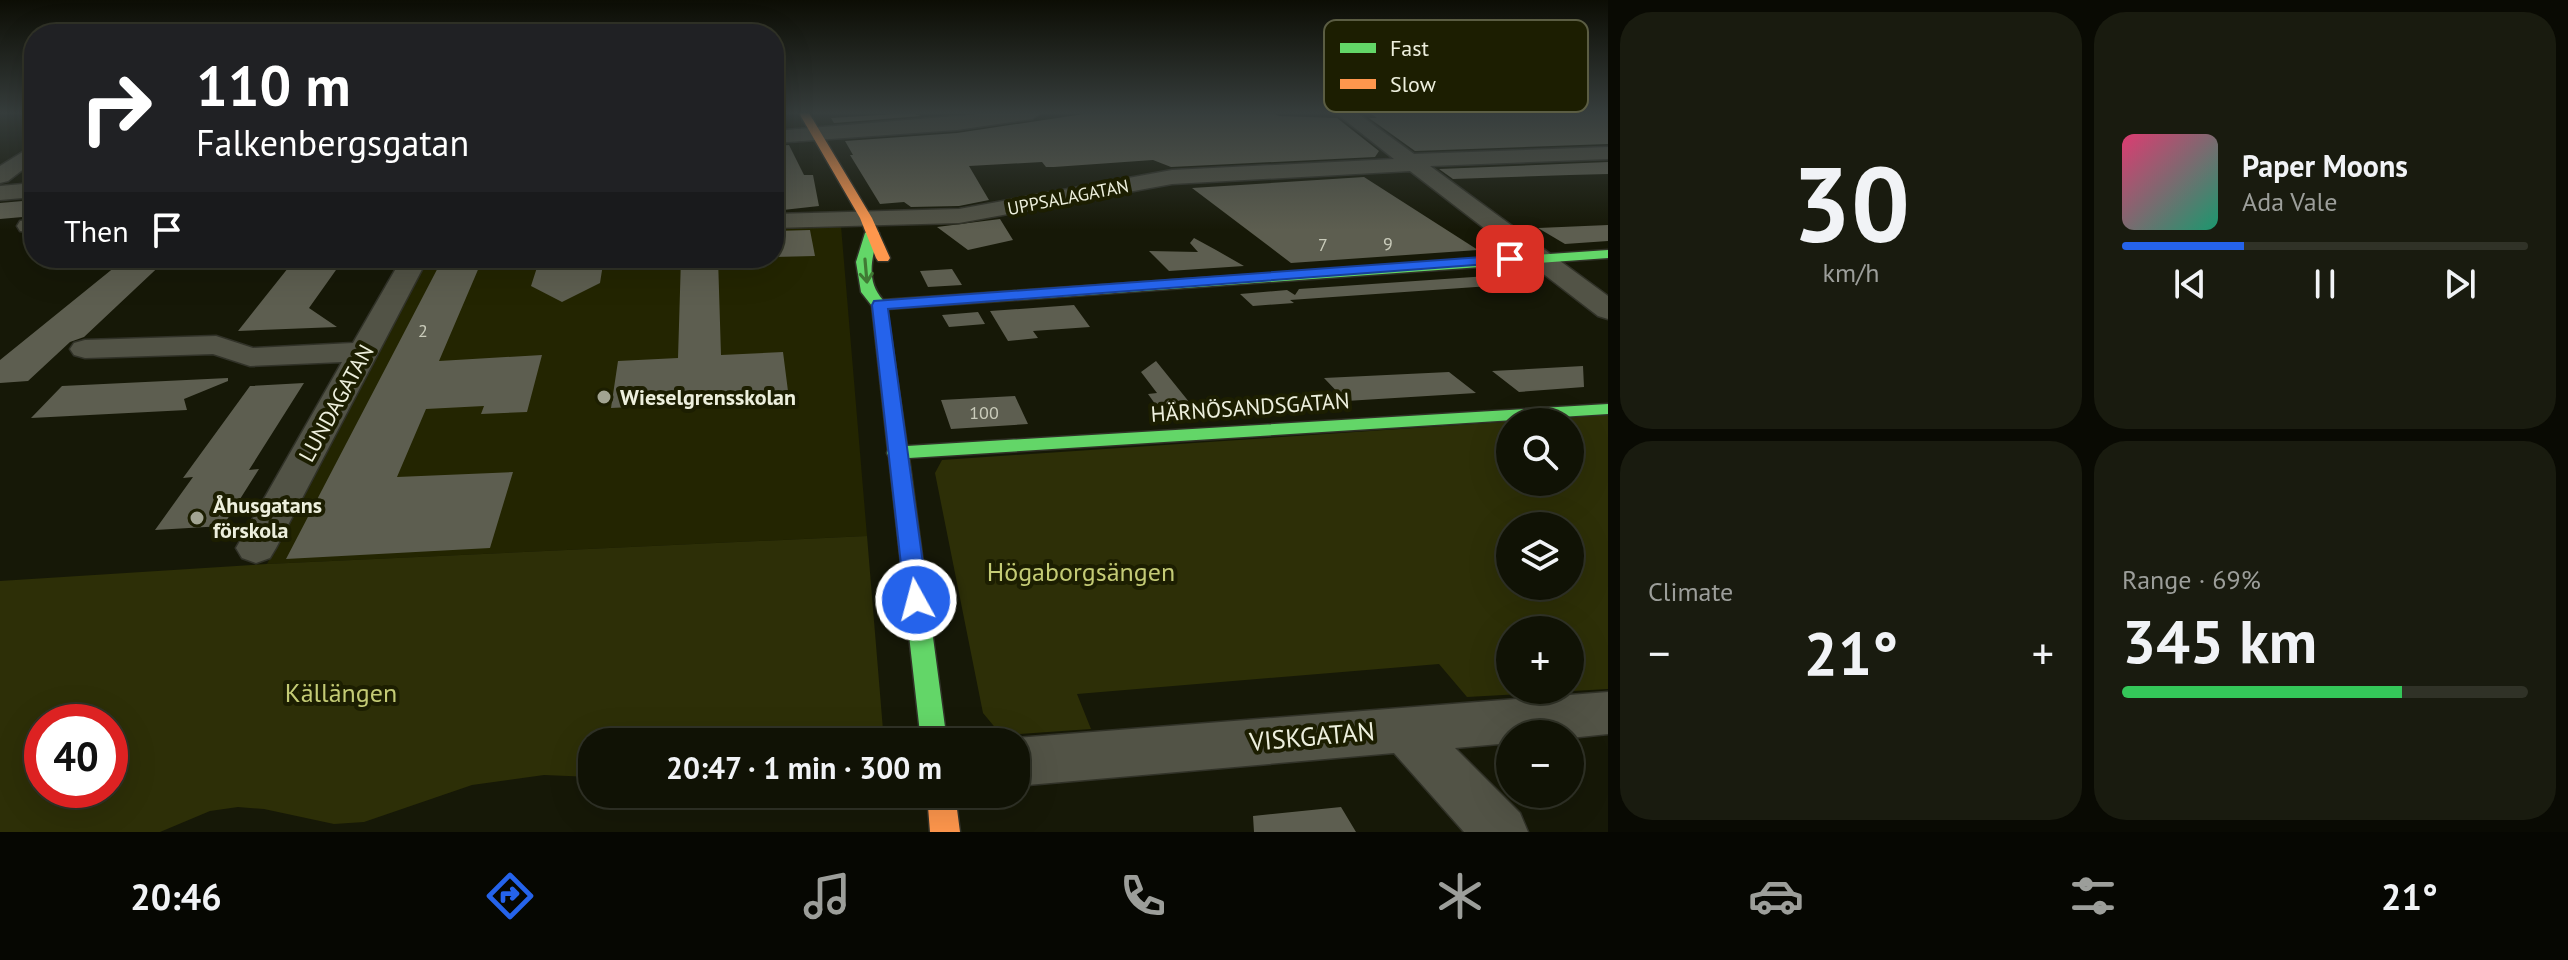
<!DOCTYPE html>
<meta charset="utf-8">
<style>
body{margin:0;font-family:"PT Sans",sans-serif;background:#191b0f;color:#f1f3f6;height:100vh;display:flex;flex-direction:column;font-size:30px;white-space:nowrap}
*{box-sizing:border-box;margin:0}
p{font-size:26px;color:#9c9e9a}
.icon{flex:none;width:44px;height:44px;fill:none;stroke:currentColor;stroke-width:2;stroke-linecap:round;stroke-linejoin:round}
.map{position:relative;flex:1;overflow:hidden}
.sheet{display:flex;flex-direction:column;gap:12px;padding:12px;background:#090a03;width:960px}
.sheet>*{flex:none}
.top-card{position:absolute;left:24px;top:24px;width:760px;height:244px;border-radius:32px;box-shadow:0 8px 32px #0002,0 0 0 2px #303227;background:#202124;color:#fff;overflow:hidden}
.fabs{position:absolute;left:1496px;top:408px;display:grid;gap:16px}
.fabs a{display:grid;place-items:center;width:88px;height:88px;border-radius:50%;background:#101205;box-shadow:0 8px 32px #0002,0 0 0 2px #303227;font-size:40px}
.speed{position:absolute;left:24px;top:704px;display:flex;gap:16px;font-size:40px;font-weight:700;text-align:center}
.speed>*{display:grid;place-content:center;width:104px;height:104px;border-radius:50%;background:#101205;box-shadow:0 8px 32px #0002,0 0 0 2px #303227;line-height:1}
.speed .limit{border:12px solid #d22;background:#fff;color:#111}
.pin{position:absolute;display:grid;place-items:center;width:68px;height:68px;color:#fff;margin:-34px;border-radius:16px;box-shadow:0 4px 12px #0006}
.me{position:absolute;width:88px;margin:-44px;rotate:353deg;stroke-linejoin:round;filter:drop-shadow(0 0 6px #0008)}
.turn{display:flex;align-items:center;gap:28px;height:168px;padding:0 40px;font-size:36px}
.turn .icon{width:104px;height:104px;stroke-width:2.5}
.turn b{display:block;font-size:56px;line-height:68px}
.then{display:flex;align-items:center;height:76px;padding:0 40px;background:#0003;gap:16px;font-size:30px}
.big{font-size:60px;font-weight:700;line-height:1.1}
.sheet .card{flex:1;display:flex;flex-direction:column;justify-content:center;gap:12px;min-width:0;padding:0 28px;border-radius:32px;background:#191b0f}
.sheet .dial{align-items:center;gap:0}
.dial b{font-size:104px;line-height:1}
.song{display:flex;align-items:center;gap:24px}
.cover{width:96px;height:96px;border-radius:12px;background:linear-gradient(135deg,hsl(340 70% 55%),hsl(160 70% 35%))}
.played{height:8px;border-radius:4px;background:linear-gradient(90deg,#2563eb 30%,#303227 30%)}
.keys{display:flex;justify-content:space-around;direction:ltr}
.heat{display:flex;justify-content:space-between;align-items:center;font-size:44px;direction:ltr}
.charge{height:12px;border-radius:6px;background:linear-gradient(90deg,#34c759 69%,#303227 0)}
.sheet .tiles{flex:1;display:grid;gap:12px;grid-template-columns:repeat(2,1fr)}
.trip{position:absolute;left:578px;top:728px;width:452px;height:80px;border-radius:32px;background:#101205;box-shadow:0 8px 32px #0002,0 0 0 2px #303227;font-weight:700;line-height:80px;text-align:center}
.tabs{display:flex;height:128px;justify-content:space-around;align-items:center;background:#060702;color:#9c9e9a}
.tabs .icon{width:56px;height:56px}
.tabs .active{color:#2563eb}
.tabs b{font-size:36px;color:#f1f3f6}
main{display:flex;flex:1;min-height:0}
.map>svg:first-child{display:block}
</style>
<main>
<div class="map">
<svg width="1608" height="832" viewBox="0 0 1608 832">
<rect width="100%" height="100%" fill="#161807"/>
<path fill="#232501" d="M 841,226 L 867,536 L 267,564 L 425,258 L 774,258 L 774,228 Z"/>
<path fill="#2d2f07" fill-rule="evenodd" d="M 1608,415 L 1608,689 L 1467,697 L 1439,664 L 1077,694 L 1091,729 L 1007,735 L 998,731 L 983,713 L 935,473 L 942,460 ZM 1510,422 L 1570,422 L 1570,482 L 1510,482 ZM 1510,526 L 1570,526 L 1570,586 L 1510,586 ZM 1510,630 L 1570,630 L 1570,690 L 1510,690 Z
M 867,536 L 884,742 L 592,742 L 592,777 L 544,775 L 472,785 L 364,822 L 334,824 L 264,809 L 238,807 L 210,811 L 160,832 L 0,832 L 0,581 L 267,564 ZM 42,722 L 110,722 L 110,790 L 42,790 Z"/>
<path fill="#5d5e50" d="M 911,113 L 921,116 L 834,123 L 831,118 Z
M 1090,113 L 1275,114 L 1279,116 L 1337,118 L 1379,151 L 1375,157 L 1171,167 L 1153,160 L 1054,167 L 1046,167 L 1042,162 L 969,166 L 989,200 L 959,206 L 911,207 L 904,202 L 880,204 L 850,155 L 853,155 L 845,141 L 957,133 Z
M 1370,113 L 1608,113 L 1608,144 L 1415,151 L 1369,118 L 1377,118 Z
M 789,145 L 804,175 L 813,175 L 819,206 L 774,211 L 774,146 Z
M 1608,162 L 1608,174 L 1570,175 L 1453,179 L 1439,169 Z
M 1364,177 L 1478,250 L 1291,263 L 1192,188 Z
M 34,200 L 34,216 L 0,219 L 0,203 Z
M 1000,219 L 1013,240 L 968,250 L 937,227 Z
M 1608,225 L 1608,241 L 1565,244 L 1538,228 Z
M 810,230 L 815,256 L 774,257 L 774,231 Z
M 1194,238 L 1216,250 L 1244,266 L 1169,271 L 1149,251 L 1198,252 L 1190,243 Z
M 126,258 L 168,258 L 84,337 L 70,342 L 28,381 L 0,383 L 0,360 Z
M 296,258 L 338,258 L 329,270 L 336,270 L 309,308 L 337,327 L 238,331 Z
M 443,258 L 483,258 L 439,361 L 542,355 L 527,412 L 481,414 L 484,406 L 426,409 L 397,477 L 513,472 L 490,548 L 286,559 Z
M 540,258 L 604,258 L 600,283 L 562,302 L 531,286 Z
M 681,258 L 718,258 L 721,355 L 783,352 L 789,399 L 611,408 L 618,361 L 678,358 Z
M 952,269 L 962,285 L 928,287 L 920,271 Z
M 1517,274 L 1533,283 L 1290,300 L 1294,303 L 1253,306 L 1240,294 L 1287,290 L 1295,295 L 1299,289 Z
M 1074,305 L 1090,327 L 1033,331 L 1038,338 L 1008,341 L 990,311 Z
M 978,312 L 985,324 L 949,327 L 942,315 Z
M 1156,361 L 1198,413 L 1202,417 L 1175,419 L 1172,415 L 1163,415 L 1148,394 L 1157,393 L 1141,372 Z
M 1583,366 L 1584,387 L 1519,392 L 1492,371 Z
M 1449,372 L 1476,393 L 1346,401 L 1324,378 Z
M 228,378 L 228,381 L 184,399 L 187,410 L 31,418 L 62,386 Z
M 304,383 L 249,470 L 259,469 L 223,526 L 155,530 L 193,477 L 183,478 L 250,386 Z
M 1015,396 L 1028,424 L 951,429 L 941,400 Z
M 1341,807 L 1356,832 L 1254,832 L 1253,816 Z"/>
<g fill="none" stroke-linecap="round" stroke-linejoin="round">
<g stroke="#313228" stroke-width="3">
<path id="street" d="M 992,113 L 1041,113 L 1032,119 L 957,130 L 774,143 L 774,131 Z
M 1336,113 L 1357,113 L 1414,154 L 1608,147 L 1608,159 L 1430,166 L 1608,296 L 1608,319 L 1598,316 L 1410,171 L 1172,184 L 959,223 L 774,228 L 774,214 L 959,209 L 1172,170 L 1394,159 Z
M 34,145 L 34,161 L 8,181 L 0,183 L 0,166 Z
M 34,183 L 34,197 L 0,200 L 0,186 Z
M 34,219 L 34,233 L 20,231 L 17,226 L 20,221 Z
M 402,258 L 428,258 L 276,548 L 270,558 L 256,563 L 242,558 L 236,548 L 342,362 L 250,366 L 213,354 L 85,358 L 74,355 L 70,349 L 74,343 L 85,340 L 216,336 L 253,348 L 353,343 Z
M 1608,692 L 1608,734 L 1570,738 L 1570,734 L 1510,734 L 1510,743 L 1455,748 L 1520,813 L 1528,832 L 1464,832 L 1394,753 L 1016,786 L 1016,742 L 1007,742 L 1016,738 Z"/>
</g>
<g stroke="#313228" stroke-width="3">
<path id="fast" d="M 872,229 L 879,233 C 872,257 865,280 883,300 L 1608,250 L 1608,258 L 887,309 L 907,446 L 1608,404 L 1608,414 L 909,458 L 947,742 L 921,742 L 889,457 L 887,453 L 888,450 L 872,306 L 861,292 L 856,262 L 865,233 Z"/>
</g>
<g stroke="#313228" stroke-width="3">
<path id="slow" d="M 799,113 L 809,113 L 872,218 L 890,258 L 888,261 L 878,261 L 876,258 L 860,218 Z
M 927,794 L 955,794 L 960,832 L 930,832 Z"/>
</g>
<use href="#street" fill="#525346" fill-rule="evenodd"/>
<use href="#fast" fill="#63d668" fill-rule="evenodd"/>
<use href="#slow" fill="#ff974d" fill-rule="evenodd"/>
</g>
<defs><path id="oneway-shaft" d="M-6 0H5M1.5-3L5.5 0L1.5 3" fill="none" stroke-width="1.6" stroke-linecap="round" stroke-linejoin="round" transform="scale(2)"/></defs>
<use stroke="#407a34" href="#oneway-shaft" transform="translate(866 271) rotate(85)"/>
<linearGradient id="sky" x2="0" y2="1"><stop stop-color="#0c0d04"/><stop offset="0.49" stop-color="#363d3c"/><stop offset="1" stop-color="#363d3c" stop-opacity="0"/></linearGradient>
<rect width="1608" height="230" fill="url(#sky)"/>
<path fill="#2563eb" stroke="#184099" stroke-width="2" d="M 1510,255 L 1517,259 L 1515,262 L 888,309 L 928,600 L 924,607 L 916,609 L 908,607 L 905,600 L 872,305 L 874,301 Z"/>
<g fill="#a2a492" stroke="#1c1e01" stroke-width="3">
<circle cx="604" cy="397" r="8"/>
<circle cx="197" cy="518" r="8"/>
</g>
<g text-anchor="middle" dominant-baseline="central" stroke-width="8" stroke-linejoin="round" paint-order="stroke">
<g font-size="18" fill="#edefdd" stroke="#1c1e01">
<text transform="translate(1068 197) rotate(-11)">UPPSALAGATAN</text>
</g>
<g font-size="18" fill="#c9cbba">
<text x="1388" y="243">9</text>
<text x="1323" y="244">7</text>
<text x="423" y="330">2</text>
<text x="984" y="412">100</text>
</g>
<g font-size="22" font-weight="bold" fill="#edefdd" stroke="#1c1e01" text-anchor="start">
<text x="620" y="397">Wieselgrensskolan</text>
<text x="213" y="505">Åhusgatans<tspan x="213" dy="25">förskola</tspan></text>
</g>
<g font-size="22" fill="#edefdd" stroke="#1c1e01">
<text transform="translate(336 403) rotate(-61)">LUNDAGATAN</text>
<text transform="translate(1250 407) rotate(-4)">HÄRNÖSANDSGATAN</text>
</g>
<g font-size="26" fill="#c4cb75" stroke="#1c1e01">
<text x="1081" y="571">Högaborgsängen</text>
<text x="341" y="692">Källängen</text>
</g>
<g font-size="26" fill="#edefdd" stroke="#1c1e01">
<text transform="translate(1312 736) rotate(-5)">VISKGATAN</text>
</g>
</g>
<rect x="1324" y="20" width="264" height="92" rx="12" fill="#1c1e01" stroke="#5b5d43" stroke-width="2"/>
<rect x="1340" y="43" width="36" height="10" fill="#63d668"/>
<rect x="1340" y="79" width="36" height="10" fill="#ff974d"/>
<g font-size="22" fill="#edefdd">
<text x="1390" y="56">Fast</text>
<text x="1390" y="92">Slow</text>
</g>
</svg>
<div class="fabs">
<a><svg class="icon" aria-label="search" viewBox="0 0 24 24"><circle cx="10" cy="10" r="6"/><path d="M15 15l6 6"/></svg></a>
<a><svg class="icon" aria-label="layers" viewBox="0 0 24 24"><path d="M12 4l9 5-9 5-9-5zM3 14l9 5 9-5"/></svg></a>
<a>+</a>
<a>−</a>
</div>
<div class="speed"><div class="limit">40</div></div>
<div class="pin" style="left:1510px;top:259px;background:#d93025"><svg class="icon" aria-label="arrive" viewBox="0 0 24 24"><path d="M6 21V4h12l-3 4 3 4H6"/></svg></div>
<svg class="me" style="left:916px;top:600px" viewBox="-20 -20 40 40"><circle r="17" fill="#2563eb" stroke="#fff" stroke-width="3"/><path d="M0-11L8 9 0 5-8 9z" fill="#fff"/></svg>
<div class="trip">20:47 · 1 min · 300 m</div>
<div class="top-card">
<div class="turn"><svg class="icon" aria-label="right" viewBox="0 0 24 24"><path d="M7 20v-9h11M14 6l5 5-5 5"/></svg><div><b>110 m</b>Falkenbergsgatan</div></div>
<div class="then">Then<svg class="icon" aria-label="arrive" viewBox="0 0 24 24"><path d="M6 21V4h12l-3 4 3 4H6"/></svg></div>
</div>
</div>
<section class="sheet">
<div class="tiles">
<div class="card dial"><b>30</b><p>km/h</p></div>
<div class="card">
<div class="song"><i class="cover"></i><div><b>Paper Moons</b><p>Ada Vale</p></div></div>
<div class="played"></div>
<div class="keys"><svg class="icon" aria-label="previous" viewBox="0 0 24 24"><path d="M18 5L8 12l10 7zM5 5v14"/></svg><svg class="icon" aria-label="pause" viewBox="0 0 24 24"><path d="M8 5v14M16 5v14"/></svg><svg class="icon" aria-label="next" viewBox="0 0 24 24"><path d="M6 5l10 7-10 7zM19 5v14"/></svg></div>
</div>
<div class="card"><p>Climate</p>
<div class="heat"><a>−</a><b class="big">21°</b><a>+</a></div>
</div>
<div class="card"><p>Range · 69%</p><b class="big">345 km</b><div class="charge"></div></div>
</div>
</section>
</main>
<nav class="tabs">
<b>20:46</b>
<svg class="icon active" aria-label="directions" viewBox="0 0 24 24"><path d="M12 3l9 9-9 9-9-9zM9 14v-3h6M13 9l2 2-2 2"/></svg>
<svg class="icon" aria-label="music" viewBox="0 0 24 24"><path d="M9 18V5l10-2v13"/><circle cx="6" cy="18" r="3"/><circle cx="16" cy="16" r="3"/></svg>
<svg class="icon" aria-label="phone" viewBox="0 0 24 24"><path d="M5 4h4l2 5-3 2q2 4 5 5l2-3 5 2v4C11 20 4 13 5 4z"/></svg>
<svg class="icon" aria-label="climate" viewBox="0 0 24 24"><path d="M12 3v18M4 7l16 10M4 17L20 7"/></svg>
<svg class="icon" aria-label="car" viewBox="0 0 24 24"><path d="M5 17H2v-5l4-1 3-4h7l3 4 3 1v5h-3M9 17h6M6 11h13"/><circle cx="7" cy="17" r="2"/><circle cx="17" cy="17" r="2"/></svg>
<svg class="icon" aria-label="filters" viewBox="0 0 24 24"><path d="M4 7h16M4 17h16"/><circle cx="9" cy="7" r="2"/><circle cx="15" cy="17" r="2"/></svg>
<b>21°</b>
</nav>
